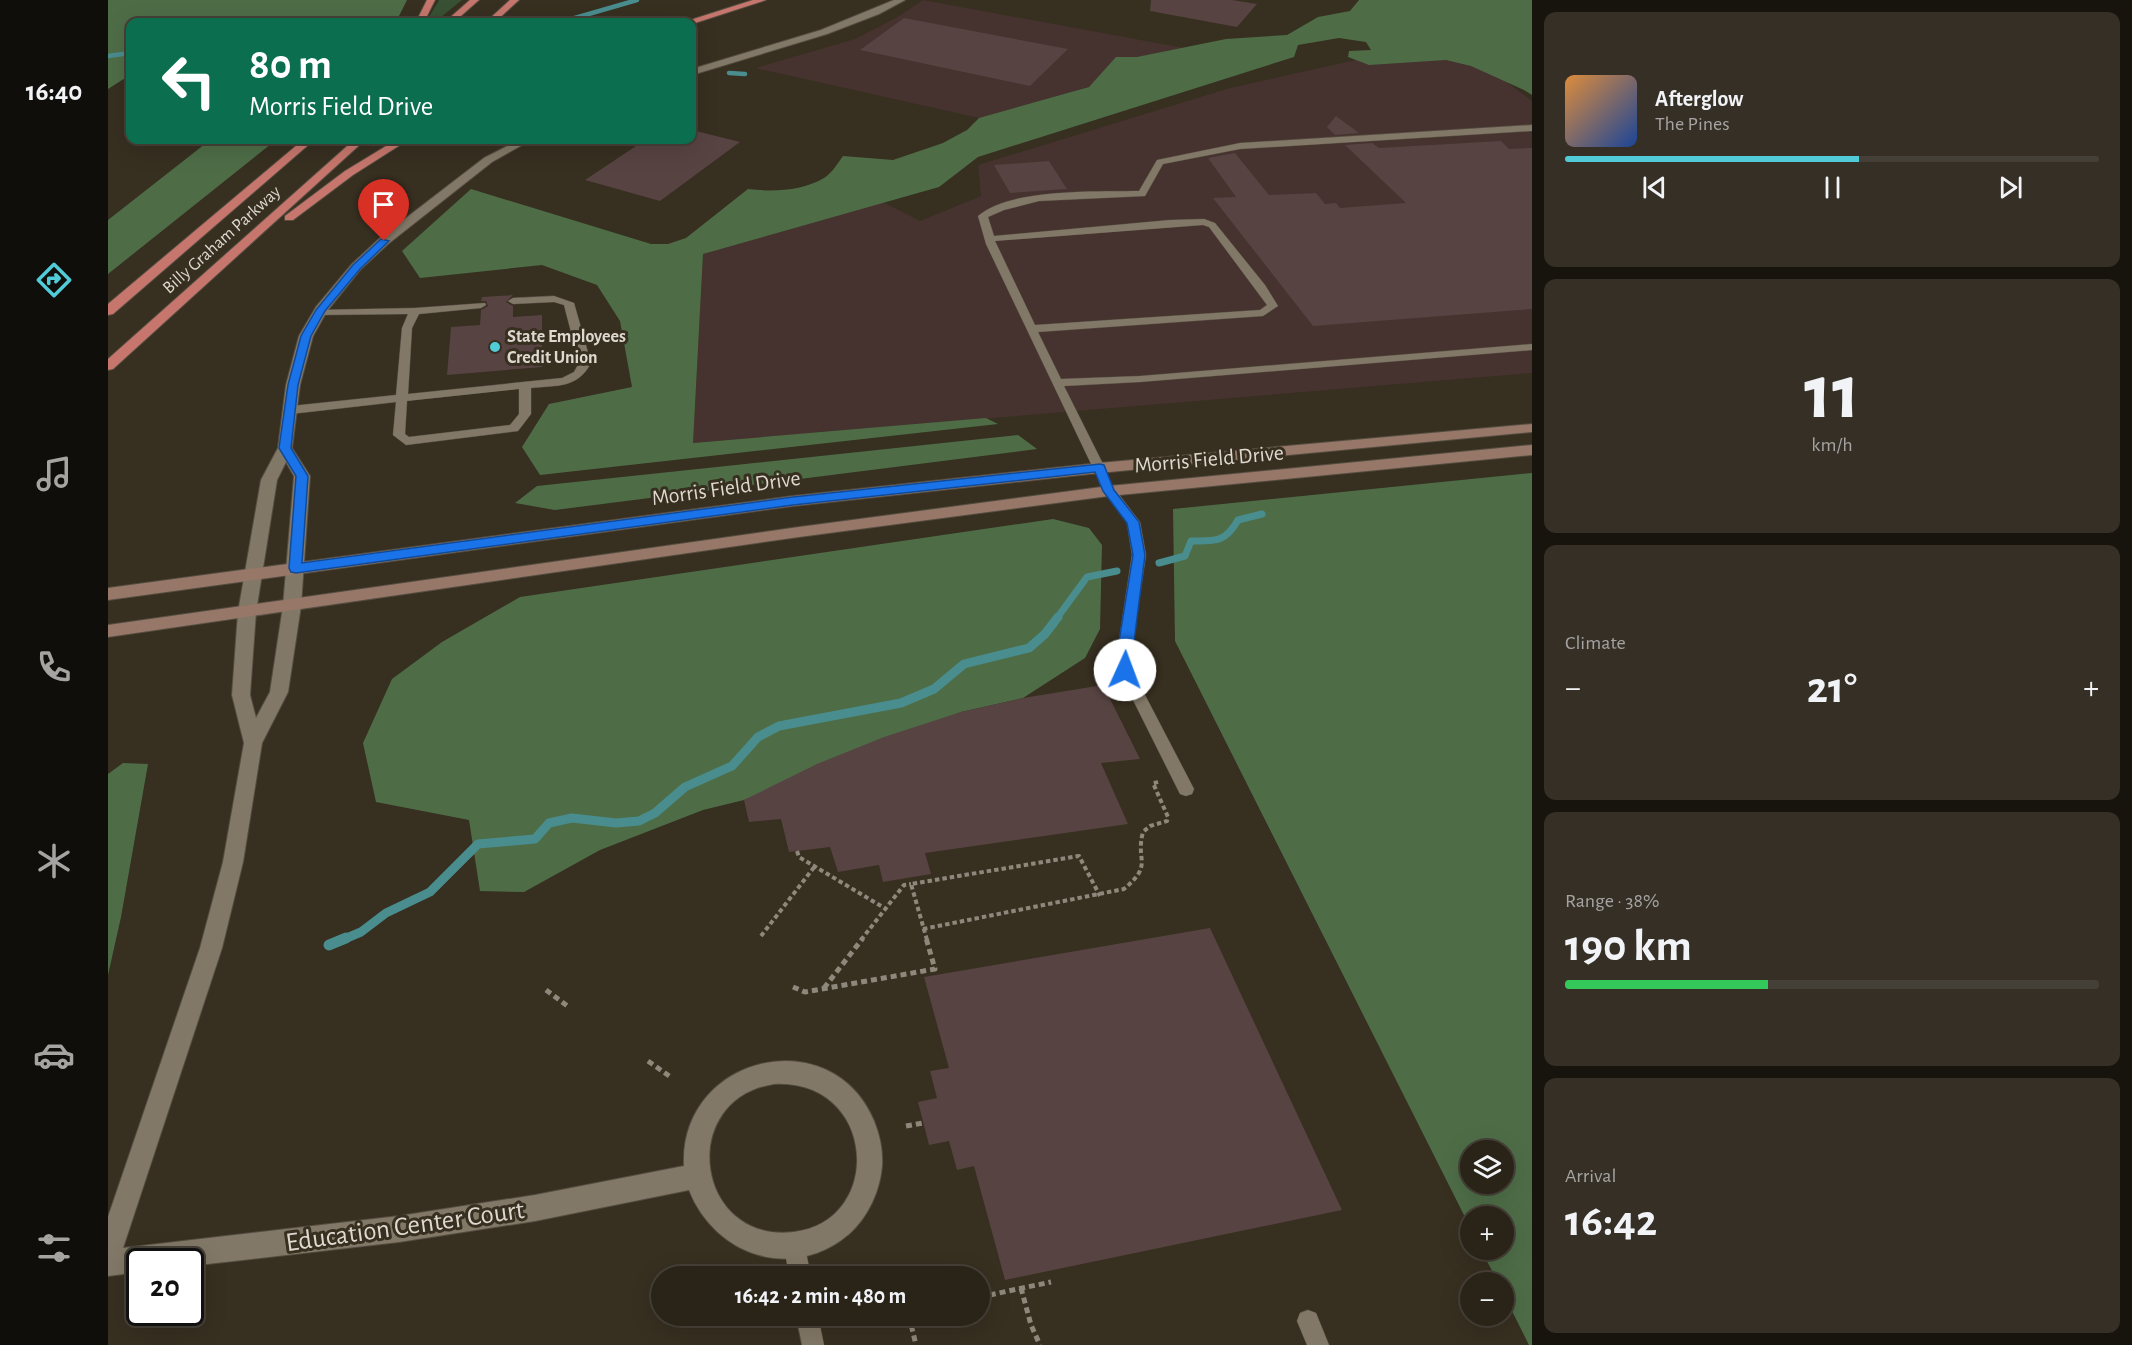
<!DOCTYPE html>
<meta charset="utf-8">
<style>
body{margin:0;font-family:"Alegreya Sans",sans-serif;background:#352f25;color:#f1f3f6;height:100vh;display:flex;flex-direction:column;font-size:22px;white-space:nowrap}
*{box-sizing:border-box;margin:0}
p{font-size:20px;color:#a5a4a2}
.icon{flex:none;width:33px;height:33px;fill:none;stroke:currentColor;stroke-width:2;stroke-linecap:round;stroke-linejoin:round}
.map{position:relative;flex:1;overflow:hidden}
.panel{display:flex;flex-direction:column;gap:12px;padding:12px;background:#17130d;width:600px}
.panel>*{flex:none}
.top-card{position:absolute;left:18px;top:18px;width:570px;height:126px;border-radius:12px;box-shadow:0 6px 24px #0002,0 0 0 2px #454037;background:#0b6e4f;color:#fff;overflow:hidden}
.buttons{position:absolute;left:1352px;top:1140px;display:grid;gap:12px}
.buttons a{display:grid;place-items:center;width:54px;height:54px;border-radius:50%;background:#292318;box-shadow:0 6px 24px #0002,0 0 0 2px #454037;font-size:30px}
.speed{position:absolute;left:18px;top:1248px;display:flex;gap:12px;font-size:30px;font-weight:700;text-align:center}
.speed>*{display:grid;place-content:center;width:78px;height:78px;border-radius:50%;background:#292318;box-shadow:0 6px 24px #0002,0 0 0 2px #454037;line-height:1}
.speed .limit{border:3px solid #111;border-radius:9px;background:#fff;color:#111}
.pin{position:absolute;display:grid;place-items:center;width:51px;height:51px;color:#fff;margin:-62px -26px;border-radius:50% 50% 50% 0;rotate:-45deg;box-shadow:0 0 6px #0007}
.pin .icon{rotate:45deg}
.me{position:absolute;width:66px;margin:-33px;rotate:2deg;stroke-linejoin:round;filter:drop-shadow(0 0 4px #0008)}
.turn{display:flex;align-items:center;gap:21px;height:126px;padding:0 24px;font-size:27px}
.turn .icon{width:78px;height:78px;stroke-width:2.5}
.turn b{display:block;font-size:42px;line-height:51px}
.big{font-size:45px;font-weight:700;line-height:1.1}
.panel .card{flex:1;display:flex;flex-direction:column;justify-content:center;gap:9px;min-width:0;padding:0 21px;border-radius:12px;background:#352f25}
.panel .dial{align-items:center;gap:0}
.dial b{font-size:78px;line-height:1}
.song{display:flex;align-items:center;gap:18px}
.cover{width:72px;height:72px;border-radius:9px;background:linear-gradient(135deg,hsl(30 70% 55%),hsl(220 70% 35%))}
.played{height:6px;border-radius:3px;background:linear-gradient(90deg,#52cbd8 55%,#454037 55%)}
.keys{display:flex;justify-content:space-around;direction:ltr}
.heat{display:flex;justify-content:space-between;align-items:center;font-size:33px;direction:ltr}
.charge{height:9px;border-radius:4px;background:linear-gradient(90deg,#34c759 38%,#454037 0)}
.trip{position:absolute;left:543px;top:1266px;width:339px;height:60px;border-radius:30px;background:#292318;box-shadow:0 6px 24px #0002,0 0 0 2px #454037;font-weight:700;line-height:60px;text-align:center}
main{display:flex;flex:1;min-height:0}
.dock{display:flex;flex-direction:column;width:108px;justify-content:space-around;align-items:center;background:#100e0a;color:#a5a4a2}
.dock .icon{width:42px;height:42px}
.dock .current{color:#52cbd8}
.dock b{font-size:27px;color:#f1f3f6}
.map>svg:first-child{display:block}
</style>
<main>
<nav class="dock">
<b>16:40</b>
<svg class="icon current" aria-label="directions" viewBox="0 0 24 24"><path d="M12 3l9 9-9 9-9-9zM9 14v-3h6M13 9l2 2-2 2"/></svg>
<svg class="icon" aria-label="music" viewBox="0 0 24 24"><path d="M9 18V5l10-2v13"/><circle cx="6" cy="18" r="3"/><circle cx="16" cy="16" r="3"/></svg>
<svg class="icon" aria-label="phone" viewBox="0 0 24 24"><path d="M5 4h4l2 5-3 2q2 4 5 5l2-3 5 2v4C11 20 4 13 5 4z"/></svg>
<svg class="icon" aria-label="climate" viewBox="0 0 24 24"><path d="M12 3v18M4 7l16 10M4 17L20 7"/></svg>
<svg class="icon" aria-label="car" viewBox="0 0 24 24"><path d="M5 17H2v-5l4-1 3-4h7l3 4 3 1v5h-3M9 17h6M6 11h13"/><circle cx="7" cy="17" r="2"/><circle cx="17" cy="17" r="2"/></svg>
<svg class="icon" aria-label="filters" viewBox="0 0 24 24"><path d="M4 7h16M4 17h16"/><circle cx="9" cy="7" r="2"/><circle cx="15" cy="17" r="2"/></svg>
</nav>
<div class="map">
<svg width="1424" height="1345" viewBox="0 0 1424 1345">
<rect width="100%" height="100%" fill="#372f20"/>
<path fill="#46322e" d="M 815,0 L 1087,50 L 959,94 L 871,118 L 647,68 L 747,39 L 788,18 Z
M 1363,55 L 1424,101 L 1424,373 L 585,443 L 595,254 L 755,192 L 812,221 L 873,196 L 870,165 L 1122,88 L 1252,59 Z"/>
<path fill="#385033" d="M 331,0 L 354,0 L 327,22 L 318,22 Z"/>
<path fill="#4e6d47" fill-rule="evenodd" d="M 0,0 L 299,0 L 288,22 L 22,22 L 22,75 L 0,89 Z
M 1251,0 L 1424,0 L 1424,95 L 1416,90 L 1363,66 L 1338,60 L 1261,65 L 1240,57 L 1241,51 L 1263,50 L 1258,42 L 1231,38 L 1190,45 L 1186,57 L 870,157 L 831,187 L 595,254 L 585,443 L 878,418 L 890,424 L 432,475 L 414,447 L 441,404 L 524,387 L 512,321 L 489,285 L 434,265 L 312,278 L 294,251 L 363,189 L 543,244 L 560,244 L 578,238 L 640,189 C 665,192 694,191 716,178 C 723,174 730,163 735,156 L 785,160 L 835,143 L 859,130 L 871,118 L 981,87 L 1008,57 L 1029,57 L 1118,39 L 1179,35 L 1210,17 L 1242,11 Z
M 102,140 L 168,140 L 0,274 L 0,220 Z
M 910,435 L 929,449 L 447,510 L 407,503 L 429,486 Z
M 1424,473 L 1424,1345 L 1421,1345 L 1395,1293 L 1395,1282 L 1390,1282 L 1373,1250 L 1395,1250 L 1395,1216 L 1362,1216 L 1362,1227 L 1067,641 L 1065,509 ZM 1395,1150 L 1395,1184 L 1362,1184 L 1362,1150 Z
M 945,519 L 981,528 L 994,545 L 992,629 L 977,658 L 915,698 L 853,712 L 636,800 L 595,810 L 492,850 L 416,892 L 372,891 L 361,820 L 268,802 L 255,743 L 284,679 L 334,642 L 412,597 Z
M 15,763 L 40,764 L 13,917 L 0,975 L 0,774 Z"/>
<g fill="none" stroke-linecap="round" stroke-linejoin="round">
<path stroke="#4a8d8e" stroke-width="4.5" d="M 453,22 L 529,0
M 0,56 L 22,53
M 621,73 L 637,74"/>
<path stroke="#4a8d8e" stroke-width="7" d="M 1051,563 L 1077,556 L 1083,541 C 1107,541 1117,543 1130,520 L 1154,514
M 949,618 L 979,577 L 1009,571"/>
<path stroke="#4a8d8e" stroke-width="9" d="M 234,940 L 253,932 L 278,913 L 322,892 L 370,844 L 427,839 L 441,823 L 464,818 L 508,823 L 531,821 L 547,813 L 577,787 L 624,766 L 650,737 L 671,726 L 793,703 L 826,689 L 856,664 L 921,648 L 937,634 L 950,617"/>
<path stroke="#4a8d8e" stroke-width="11" d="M 221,945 L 238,938"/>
</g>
<path fill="#574342" d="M 1043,0 L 1124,0 L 1149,4 L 1129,27 L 1042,11 Z
M 796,18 L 960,49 L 922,86 L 752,50 Z
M 1228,116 L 1251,133 L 1227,135 L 1219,127 Z
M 584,130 L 632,142 L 552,201 L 477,180 L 537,140 L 584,140 Z
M 1393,141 L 1401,149 L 1424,148 L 1424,309 L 1205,326 L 1105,198 L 1128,197 L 1100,158 L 1127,153 L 1161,195 L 1208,193 L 1217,204 L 1228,203 L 1232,208 L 1298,203 L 1237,145 L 1264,143 L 1271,148 Z
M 941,161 L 959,189 L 902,193 L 886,165 Z
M 405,295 L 398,302 L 405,306 L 405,317 L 434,315 L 434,367 L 339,375 L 343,327 L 372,325 L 373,310 L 380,306 L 378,301 L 373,301 L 374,297 Z
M 995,685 L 1032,759 L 993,763 L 1020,824 L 817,853 L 823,874 L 775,882 L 771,865 L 730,872 L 722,847 L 681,852 L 673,819 L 641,822 L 636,800 L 709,764 L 776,737 L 853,712 L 915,698 Z
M 1102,928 L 1234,1210 L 897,1280 L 866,1166 L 849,1170 L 841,1141 L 821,1145 L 810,1102 L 829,1098 L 822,1071 L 841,1068 L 816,977 Z"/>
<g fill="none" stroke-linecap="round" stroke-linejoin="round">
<g stroke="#544d40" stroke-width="1">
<path id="lane" d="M 1424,125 L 1424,131 L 1132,149 L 1055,164 L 1037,196 L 931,201 L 896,210 L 880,217 L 886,236 L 1062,220 L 1096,219 L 1107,223 L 1157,285 L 1170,306 L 1155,316 L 930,332 L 953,379 L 1032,376 L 1424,344 L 1424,350 L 1032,382 L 956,386 L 997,468 L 991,472 L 985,468 L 878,244 L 870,216 C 902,188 989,192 1031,191 L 1049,160 L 1132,143 ZM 1095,225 L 1101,227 L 1159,305 L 1152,310 L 927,325 L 887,241 Z
M 446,296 L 466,303 L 483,363 C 469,389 449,385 423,388 L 423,414 L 410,431 L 298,445 L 285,435 L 288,402 L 183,414 L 177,410 L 183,406 L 288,395 L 294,328 L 300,314 L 212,315 L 207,312 L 208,310 L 307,308 L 377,303 L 378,305 L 373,308 L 311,314 L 304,328 L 300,394 L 454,378 L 466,372 L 471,363 L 456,305 L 446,302 L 405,304 L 400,301 L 405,298 ZM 411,389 L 411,414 L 402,425 L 301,437 L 297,434 L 299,401 Z
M 1001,487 L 1006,488 L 1032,522 L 1038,555 L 1023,654 L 1024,670 L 1086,789 L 1084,794 L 1078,796 L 1072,794 L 1010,670 L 1009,654 L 1024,555 L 1019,523 L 995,491 Z
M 687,1235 L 695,1238 L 703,1276 L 681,1276 L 676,1246 L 679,1238 Z
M 1200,1310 L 1208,1313 L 1221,1345 L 1199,1345 L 1189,1321 L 1192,1313 Z
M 688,1316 L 710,1316 L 716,1345 L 694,1345 Z"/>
</g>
<g stroke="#544d40" stroke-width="2">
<path id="street" d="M 786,0 L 797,0 L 771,14 L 719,34 L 584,75 L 584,69 L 713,30 Z
M 411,140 L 423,140 L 384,162 L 280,244 L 252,270 L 219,311 L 205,336 L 192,385 L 184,448 L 202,476 L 193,606 L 180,692 L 154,743 L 135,862 L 114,948 L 15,1248 L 291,1216 L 427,1195 L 576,1166 C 571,1056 723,1019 766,1121 C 772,1136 775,1150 774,1166 C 772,1191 760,1217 741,1234 C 685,1282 607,1256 581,1190 L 427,1221 L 291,1242 L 82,1266 L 82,1262 L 32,1262 L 32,1272 L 0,1276 L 0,1217 L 92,948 L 115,862 L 136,743 L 124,695 L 130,612 L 153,480 L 170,448 L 178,385 L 191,336 L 208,307 L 244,264 L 272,238 L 376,158 ZM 178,462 L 186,476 L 175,606 L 162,692 L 148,718 L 142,695 L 148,612 L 169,480 ZM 666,1084 C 769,1079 777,1221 686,1232 C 587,1244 568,1099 666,1084 Z"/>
</g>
<g stroke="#544d40" stroke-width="2">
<path id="secondary" d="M 1424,424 L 1424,432 L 991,473 L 685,506 L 0,600 L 0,588 L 685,496 L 991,463 Z
M 1424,445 L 1424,455 L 1001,496 L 691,537 L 0,637 L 0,625 L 691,527 L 1001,486 Z"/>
</g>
<g stroke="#544d40" stroke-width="2">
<path id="highway" d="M 319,0 L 327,0 L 316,22 L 308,22 Z
M 362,0 L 371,0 L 346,22 L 337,22 Z
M 402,0 L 411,0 L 387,22 L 378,22 Z
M 645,0 L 658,0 L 584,24 L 576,22 Z
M 195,140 L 206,140 L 5,314 L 0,315 L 0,304 Z
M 246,140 L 257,140 L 5,369 L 0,370 L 0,359 Z
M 288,140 L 300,140 L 245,175 L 185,220 L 177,220 L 177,216 L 237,171 Z"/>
</g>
<path stroke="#8e877b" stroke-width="4" stroke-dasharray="4.5 3" stroke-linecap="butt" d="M 689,851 L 691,857 L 778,909
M 815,929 L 1016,889 C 1046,864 1027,861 1035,832 L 1042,826 L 1059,821 L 1060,817 L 1045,783 L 1051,782
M 653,936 L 707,866
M 753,940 L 796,885 L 803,884
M 819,940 L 803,884 L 971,856 L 992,896"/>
<path stroke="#8e877b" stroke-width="5" stroke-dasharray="6 4" stroke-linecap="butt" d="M 685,987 L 697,992 L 827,969 L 818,938
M 716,988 L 755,938
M 438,990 L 462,1008
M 540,1061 L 564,1078
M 798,1126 L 815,1123
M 913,1288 L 923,1325 L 932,1345
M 872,1297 L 943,1282
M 801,1316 L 808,1345"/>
<use href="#lane" fill="#827867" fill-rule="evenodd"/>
<use href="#street" fill="#827867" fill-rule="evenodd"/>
<use href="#secondary" fill="#967768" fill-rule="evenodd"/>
<use href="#highway" fill="#c6766c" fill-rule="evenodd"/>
</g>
<path fill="#1a73e8" stroke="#114b97" stroke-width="1.5" d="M 273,239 L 281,241 L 252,269 L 217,311 L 203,336 L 190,385 L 183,448 L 200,476 L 194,563 L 685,497 L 992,464 L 996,465 L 1006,490 L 1031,522 L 1037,555 L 1022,673 L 1012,673 L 1009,654 L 1025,555 L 1019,523 L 995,491 L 987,472 L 685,505 L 188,573 L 183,572 L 181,568 L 188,476 L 171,448 L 180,385 L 193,336 L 208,310 L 245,265 Z"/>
<circle fill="#52cbd8" stroke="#372f20" stroke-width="2" cx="387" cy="347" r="6"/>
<g text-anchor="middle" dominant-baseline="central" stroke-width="6" stroke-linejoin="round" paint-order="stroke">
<g font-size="18" fill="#ded8cf" stroke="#372f20">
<text transform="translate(114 240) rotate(-42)">Billy Graham Parkway</text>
</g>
<g font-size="18" font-weight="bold" fill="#ded8cf" stroke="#372f20" text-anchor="start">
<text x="399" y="337">State Employees<tspan x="399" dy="21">Credit Union</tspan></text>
</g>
<g font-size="22" fill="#ded8cf" stroke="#372f20">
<text transform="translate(1101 459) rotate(-5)">Morris Field Drive</text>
<text transform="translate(618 488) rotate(-8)">Morris Field Drive</text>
</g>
<g font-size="27" fill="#ded8cf" stroke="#372f20">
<text transform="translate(297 1226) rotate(-8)">Education Center Court</text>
</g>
</g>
</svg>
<div class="buttons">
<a><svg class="icon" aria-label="layers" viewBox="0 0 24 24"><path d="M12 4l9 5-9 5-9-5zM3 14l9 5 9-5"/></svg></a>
<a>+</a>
<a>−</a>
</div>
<div class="speed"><div class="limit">20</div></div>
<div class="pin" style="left:276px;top:241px;background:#d93025"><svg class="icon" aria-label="arrive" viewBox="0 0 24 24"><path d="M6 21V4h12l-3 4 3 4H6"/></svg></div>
<svg class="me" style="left:1017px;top:670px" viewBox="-20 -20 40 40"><circle r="19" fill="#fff"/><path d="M0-13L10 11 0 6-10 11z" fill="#1a73e8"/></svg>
<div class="trip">16:42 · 2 min · 480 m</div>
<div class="top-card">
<div class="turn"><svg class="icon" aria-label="left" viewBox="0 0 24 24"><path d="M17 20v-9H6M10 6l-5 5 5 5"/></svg><div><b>80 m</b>Morris Field Drive</div></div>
</div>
</div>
<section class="panel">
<div class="card">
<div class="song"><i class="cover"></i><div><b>Afterglow</b><p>The Pines</p></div></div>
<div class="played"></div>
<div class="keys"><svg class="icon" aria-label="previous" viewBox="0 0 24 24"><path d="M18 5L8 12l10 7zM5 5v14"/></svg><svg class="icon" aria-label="pause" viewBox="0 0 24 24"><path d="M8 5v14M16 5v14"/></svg><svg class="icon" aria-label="next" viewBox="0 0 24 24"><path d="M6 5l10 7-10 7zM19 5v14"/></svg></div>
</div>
<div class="card dial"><b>11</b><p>km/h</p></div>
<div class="card"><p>Climate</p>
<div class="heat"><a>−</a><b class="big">21°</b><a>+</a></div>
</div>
<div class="card"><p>Range · 38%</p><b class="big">190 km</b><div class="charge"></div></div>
<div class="card"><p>Arrival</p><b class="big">16:42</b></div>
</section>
</main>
